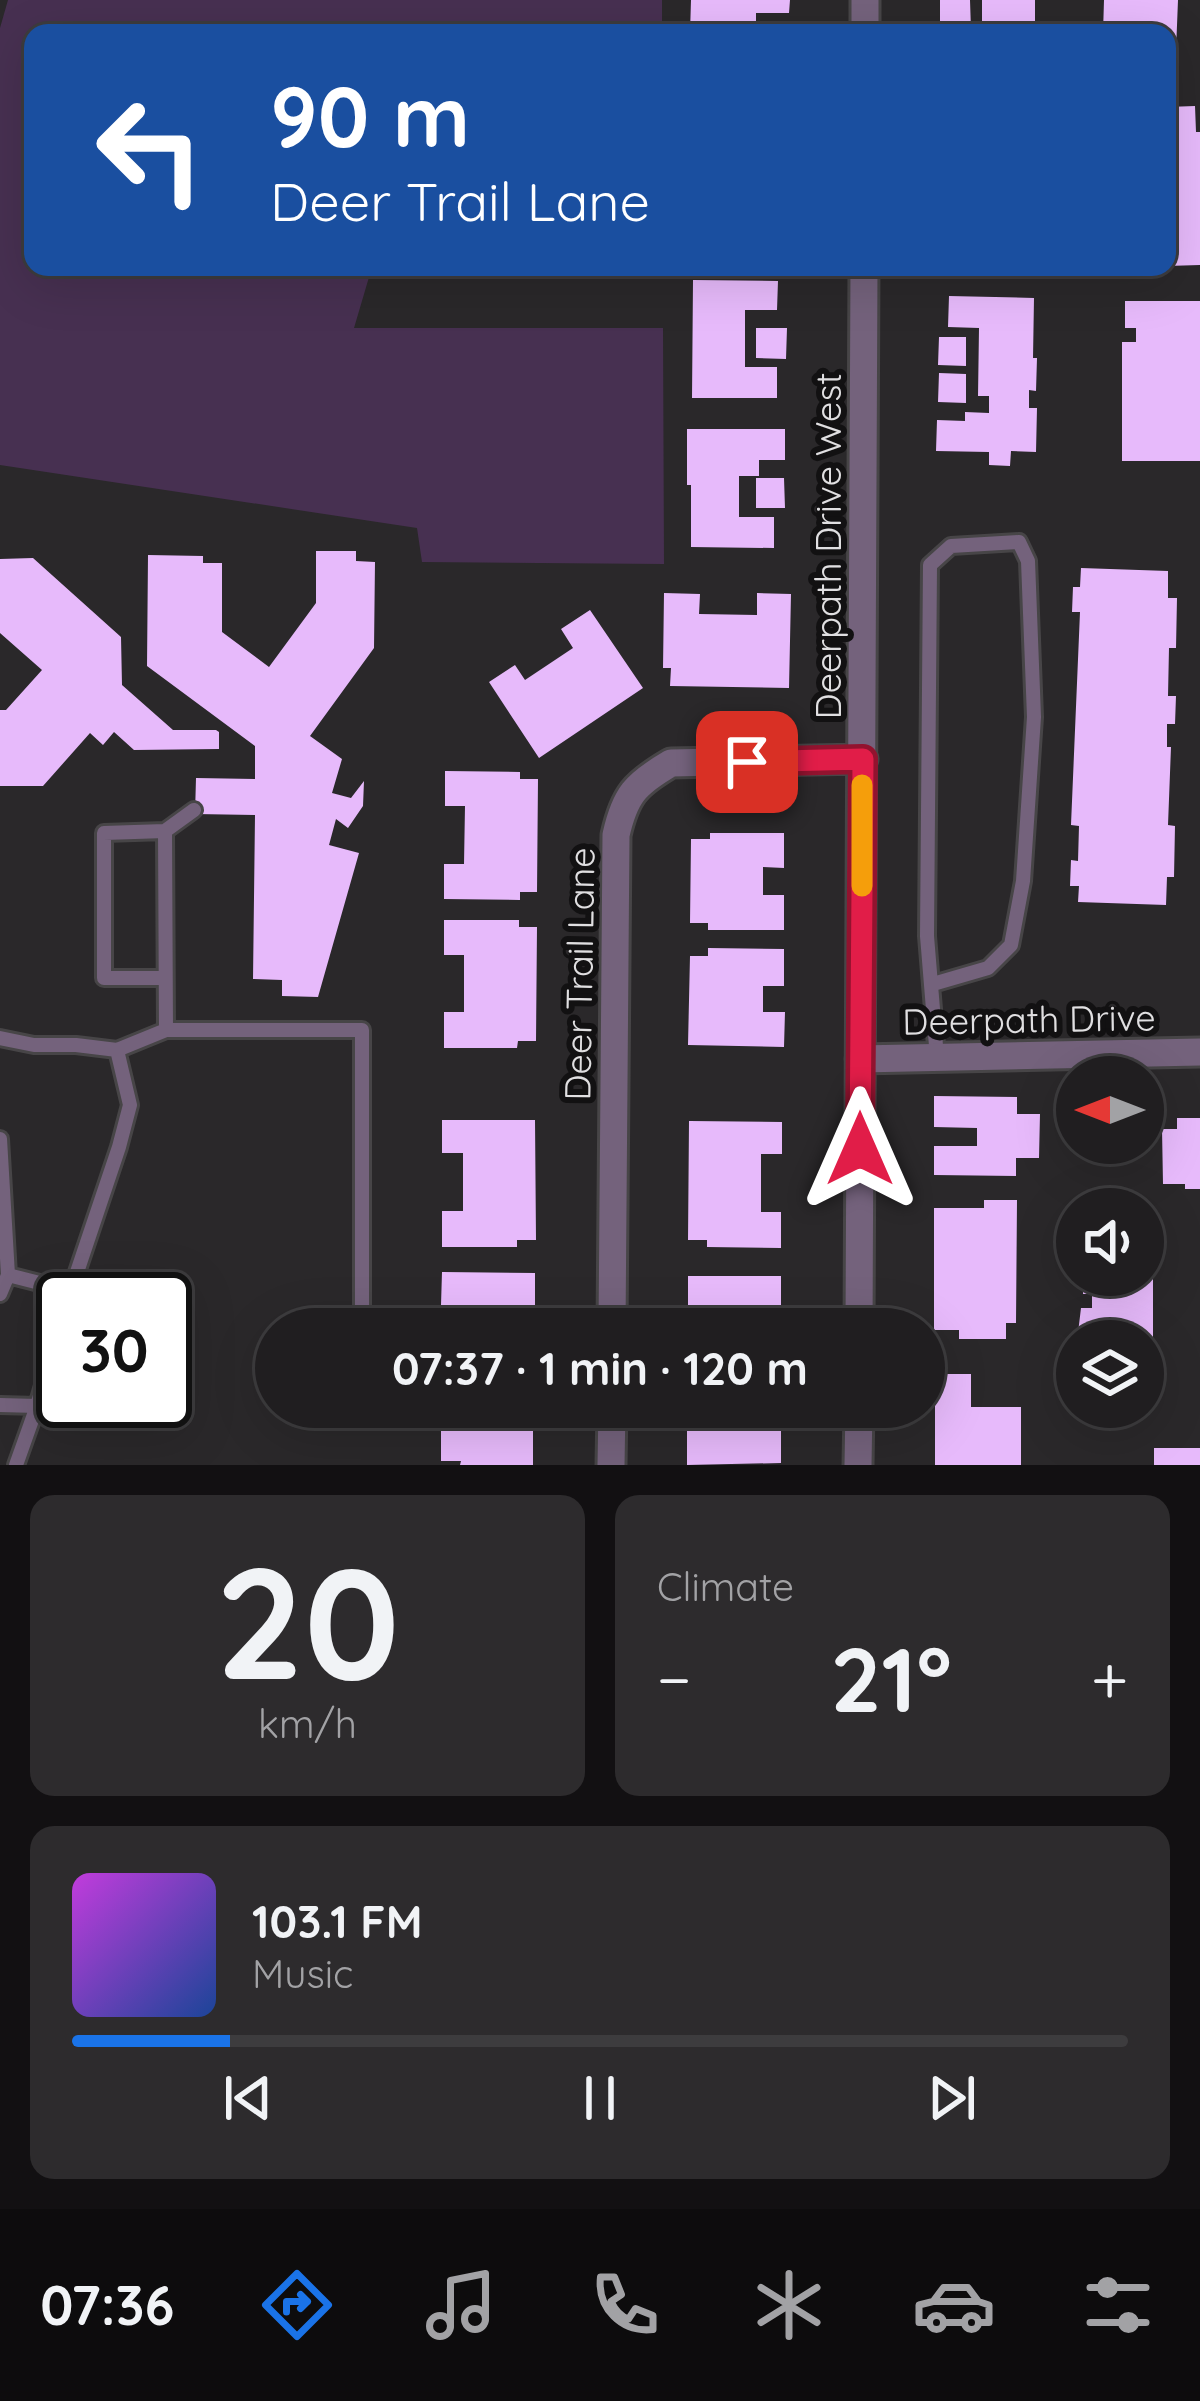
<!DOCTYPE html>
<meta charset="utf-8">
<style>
body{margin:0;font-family:Quicksand,sans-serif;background:#2d2b2d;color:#f1f3f6;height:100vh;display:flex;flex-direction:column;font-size:45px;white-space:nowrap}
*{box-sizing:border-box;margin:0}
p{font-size:39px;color:#a2a2a5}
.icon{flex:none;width:66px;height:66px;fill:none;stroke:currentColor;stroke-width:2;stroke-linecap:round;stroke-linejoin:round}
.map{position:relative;height:1465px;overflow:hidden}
.sheet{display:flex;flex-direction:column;gap:30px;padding:30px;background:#121012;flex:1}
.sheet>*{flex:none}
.top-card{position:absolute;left:24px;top:24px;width:1152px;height:252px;border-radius:24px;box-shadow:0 12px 48px #0002,0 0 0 3px #3d3c3e;background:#1a4fa0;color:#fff;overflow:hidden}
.needle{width:78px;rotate:270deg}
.tools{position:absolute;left:1056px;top:1056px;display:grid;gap:24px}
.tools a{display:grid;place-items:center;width:108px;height:108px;border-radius:50%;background:#201e20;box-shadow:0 12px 48px #0002,0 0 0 3px #3d3c3e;font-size:60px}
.speed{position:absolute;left:36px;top:1272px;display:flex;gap:24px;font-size:60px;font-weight:700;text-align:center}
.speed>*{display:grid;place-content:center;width:156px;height:156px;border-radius:50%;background:#201e20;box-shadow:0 12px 48px #0002,0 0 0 3px #3d3c3e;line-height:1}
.speed .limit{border:6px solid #111;border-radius:18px;background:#fff;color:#111}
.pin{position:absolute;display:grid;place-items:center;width:102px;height:102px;color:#fff;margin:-51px;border-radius:24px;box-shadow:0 6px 18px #0006}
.me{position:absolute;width:132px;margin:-66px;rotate:0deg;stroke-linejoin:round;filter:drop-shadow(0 0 9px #0008)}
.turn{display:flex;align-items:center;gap:42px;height:252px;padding:0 48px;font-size:54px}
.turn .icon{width:156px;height:156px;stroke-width:2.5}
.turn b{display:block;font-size:84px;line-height:102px}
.big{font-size:90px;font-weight:700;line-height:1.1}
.sheet .card{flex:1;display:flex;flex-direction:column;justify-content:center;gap:18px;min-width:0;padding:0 42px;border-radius:24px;background:#2d2b2d}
.sheet .dial{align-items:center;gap:0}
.dial b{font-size:156px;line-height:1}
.song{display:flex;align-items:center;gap:36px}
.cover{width:144px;height:144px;border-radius:18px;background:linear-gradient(135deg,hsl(290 70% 55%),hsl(220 70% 35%))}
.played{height:12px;border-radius:6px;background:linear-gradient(90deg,#1a73e8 15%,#3d3c3e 15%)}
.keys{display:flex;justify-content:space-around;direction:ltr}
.heat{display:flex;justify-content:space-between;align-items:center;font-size:66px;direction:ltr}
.sheet .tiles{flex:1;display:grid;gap:30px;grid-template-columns:1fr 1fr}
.card:last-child{grid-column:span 2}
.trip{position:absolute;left:255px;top:1308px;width:690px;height:120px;border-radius:60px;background:#201e20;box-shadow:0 12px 48px #0002,0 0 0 3px #3d3c3e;font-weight:700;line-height:120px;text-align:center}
.dock{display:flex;height:192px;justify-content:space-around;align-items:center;background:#0d0c0d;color:#a2a2a5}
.dock .icon{width:84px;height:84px}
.dock .on{color:#1a73e8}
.dock b{font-size:54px;color:#f1f3f6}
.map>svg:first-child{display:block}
</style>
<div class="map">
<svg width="1200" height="1465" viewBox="0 0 1200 1465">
<rect width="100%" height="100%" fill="#2a282a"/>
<path fill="#473051" d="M 8,0 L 662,0 L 662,33 L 33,33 L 33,267 L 372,267 L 354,328 L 663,328 L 664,564 L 422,562 L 417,528 L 0,465 L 0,28 Z"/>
<path fill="#e7bafb" d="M 691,0 L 790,0 L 789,13 L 756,13 L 756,33 L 690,33 Z
M 940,0 L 970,0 L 971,30 L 940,30 Z
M 982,0 L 1035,0 L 1035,24 L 1039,24 L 1039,33 L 982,33 Z
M 1104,0 L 1178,0 L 1175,76 L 1167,76 L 1167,33 L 1103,33 Z
M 1195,106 L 1196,132 L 1200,132 L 1200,265 L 1167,266 L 1167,107 Z
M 693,280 L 778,281 L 777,310 L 745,310 L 745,367 L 777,367 L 777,398 L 692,398 Z
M 949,296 L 1034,298 L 1033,358 L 1037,358 L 1036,391 L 1029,390 L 1029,408 L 1037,408 L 1036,452 L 1011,451 L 1010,466 L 989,465 L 989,452 L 936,451 L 937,420 L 965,421 L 965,412 L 989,413 L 989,396 L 978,396 L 979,328 L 948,327 Z
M 1125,301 L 1200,301 L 1200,461 L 1122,461 L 1122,342 L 1136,342 L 1136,328 L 1125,328 Z
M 756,328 L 787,328 L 786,359 L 756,358 Z
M 939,337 L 966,337 L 966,366 L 938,365 Z
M 939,373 L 966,374 L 966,403 L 938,402 Z
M 687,429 L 785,429 L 785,460 L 759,460 L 759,476 L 739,476 L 739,517 L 774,517 L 774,548 L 691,547 L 691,485 L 687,485 Z
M 756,478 L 784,478 L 785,508 L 756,508 Z
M 316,551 L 356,551 L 356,561 L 375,562 L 374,648 L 310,736 L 342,759 L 332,793 L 351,798 L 364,781 L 363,806 L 348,828 L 336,819 L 329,845 L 359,853 L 318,997 L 282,996 L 282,980 L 253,979 L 255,815 L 195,814 L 196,778 L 255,779 L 255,746 L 147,666 L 148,555 L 203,556 L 203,563 L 222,563 L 222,632 L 269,667 L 316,603 Z
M 33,558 L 121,637 L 122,685 L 173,730 L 216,730 L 219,732 L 219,749 L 134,750 L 114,732 L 103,745 L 90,733 L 43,786 L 0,786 L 0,710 L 6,710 L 42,670 L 0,633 L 0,559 Z
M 1081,568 L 1168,571 L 1168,598 L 1177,598 L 1176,648 L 1169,648 L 1168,696 L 1176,696 L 1175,724 L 1167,724 L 1167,747 L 1171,747 L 1168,825 L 1175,826 L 1174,877 L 1167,877 L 1166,905 L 1078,902 L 1079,886 L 1070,886 L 1071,860 L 1078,861 L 1079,826 L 1071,825 L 1080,612 L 1072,612 L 1073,587 L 1080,587 Z
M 664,593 L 700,594 L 699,614 L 757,615 L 757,593 L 791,594 L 789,688 L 670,686 L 671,668 L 663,668 Z
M 590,610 L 643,688 L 539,758 L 489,682 L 515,665 L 525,680 L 573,648 L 561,629 Z
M 445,771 L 520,772 L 520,779 L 538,779 L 537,892 L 520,892 L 520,900 L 444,899 L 444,864 L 464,864 L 465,806 L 445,806 Z
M 710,833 L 784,833 L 784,868 L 763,867 L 763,895 L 784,895 L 784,930 L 708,930 L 708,923 L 690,923 L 691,839 L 710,839 Z
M 444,920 L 519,920 L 519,927 L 537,927 L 536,1041 L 518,1041 L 517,1048 L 444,1048 L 444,1012 L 464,1012 L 464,955 L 444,955 Z
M 708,948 L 784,949 L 784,986 L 763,986 L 763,1012 L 785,1012 L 784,1047 L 688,1045 L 690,956 L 708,956 Z
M 934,1096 L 1017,1097 L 1017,1114 L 1040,1114 L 1039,1158 L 1016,1158 L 1016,1176 L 934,1175 L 934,1146 L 977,1146 L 977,1128 L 934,1127 Z
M 1177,1118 L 1200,1118 L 1200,1189 L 1185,1189 L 1185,1184 L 1163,1184 L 1162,1129 L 1177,1129 Z
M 442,1120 L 535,1120 L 536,1240 L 517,1240 L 517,1247 L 442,1247 L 442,1211 L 463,1211 L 463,1153 L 442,1153 Z
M 689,1121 L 782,1122 L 782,1154 L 761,1154 L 761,1212 L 781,1212 L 781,1248 L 707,1247 L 707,1240 L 688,1240 Z
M 984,1200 L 1017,1200 L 1016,1323 L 1006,1323 L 1006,1339 L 959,1339 L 959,1330 L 934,1330 L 934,1208 L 984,1208 Z
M 1143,1242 L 1153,1242 L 1153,1380 L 1143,1380 L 1143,1341 L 1077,1341 L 1081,1308 L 1092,1308 L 1092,1294 L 1083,1294 L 1083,1275 L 1143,1275 Z
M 442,1272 L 535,1273 L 535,1329 L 461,1329 L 461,1306 L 441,1305 Z
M 688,1276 L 781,1276 L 781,1309 L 760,1309 L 760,1329 L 688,1329 Z
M 935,1374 L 971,1374 L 971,1407 L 1021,1407 L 1021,1465 L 935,1465 Z
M 441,1427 L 533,1428 L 533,1465 L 460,1465 L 461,1461 L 441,1461 Z
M 687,1430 L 781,1430 L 781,1463 L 687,1465 Z
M 1154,1448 L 1200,1448 L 1200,1465 L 1154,1465 Z"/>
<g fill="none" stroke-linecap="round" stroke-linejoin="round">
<g stroke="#474547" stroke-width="20">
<path id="service" d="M 165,831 L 104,833 L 104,978 L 165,978
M 933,984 L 988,968 L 1011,945 L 1023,881 L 1034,717 L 1028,561 L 1019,542 L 951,546 L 930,565 L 927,936 L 937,1058
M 166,1030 L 362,1030 L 362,1329
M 0,1038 L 34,1045 L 76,1045 L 117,1050 L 166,1030 L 165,831 L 194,810
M 0,1139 L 8,1275 L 0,1294
M 8,1275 L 71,1291
M 68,1299 L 119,1147 L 130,1105 L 117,1050
M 0,1405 L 37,1406
M 16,1465 L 37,1406 L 63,1317"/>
</g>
<g stroke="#474547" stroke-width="33">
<path id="minor" d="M 865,33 L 865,0
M 860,1059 L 1200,1052
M 612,1329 L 616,835 C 625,795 635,784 671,763 L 863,759
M 859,1329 L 864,267
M 611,1465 L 612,1407
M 858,1465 L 859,1407"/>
</g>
<use href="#service" stroke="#74627c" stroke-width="14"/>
<use href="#minor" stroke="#74627c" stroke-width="27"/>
</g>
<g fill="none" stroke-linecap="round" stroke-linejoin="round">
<g stroke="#92132f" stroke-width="30">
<path id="route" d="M 747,762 L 863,759 L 860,1149"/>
</g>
<use href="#route" stroke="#e11d48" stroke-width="21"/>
<path stroke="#f59e0b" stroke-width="21" d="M 862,886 L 862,785"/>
</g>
<g text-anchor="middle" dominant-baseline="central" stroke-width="12" stroke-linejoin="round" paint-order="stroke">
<g font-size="36" fill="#e0dfe1" stroke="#121112">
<text transform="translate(827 546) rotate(-90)">Deerpath Drive West</text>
<text transform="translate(579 974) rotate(-89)">Deer Trail Lane</text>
<text transform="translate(1029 1019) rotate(-1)">Deerpath Drive</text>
</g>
</g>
</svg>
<div class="tools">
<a><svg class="needle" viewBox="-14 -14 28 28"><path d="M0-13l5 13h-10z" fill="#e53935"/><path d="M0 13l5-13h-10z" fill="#a2a2a5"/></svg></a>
<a><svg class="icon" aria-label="sound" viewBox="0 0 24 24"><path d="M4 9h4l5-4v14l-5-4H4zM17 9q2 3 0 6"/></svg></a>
<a><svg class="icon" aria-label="layers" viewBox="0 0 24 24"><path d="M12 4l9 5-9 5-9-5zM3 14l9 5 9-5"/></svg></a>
</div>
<div class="speed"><div class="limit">30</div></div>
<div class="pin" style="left:747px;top:762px;background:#d93025"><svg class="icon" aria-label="arrive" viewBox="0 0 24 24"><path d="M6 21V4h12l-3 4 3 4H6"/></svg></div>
<svg class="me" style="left:860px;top:1149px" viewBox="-20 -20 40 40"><path d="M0-17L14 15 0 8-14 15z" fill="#e11d48" stroke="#fff" stroke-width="4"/></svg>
<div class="trip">07:37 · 1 min · 120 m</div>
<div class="top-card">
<div class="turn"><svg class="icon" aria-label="left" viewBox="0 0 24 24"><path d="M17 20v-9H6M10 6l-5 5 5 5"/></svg><div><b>90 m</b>Deer Trail Lane</div></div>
</div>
</div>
<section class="sheet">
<div class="tiles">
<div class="card dial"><b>20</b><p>km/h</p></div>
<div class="card"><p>Climate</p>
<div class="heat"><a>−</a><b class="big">21°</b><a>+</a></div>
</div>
<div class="card">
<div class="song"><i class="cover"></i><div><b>103.1 FM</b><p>Music</p></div></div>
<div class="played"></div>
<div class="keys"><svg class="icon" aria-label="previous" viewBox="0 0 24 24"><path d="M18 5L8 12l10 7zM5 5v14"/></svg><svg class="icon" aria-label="pause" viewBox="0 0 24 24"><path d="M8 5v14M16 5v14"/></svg><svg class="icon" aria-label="next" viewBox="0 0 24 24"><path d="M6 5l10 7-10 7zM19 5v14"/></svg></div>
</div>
</div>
</section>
<nav class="dock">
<b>07:36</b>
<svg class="icon on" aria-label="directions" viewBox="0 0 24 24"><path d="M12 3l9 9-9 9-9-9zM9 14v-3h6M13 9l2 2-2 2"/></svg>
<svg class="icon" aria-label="music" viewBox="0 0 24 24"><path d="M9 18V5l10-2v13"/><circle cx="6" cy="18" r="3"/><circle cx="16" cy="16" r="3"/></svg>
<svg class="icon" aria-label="phone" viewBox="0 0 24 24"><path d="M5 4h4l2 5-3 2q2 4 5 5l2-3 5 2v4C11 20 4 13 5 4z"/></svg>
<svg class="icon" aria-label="climate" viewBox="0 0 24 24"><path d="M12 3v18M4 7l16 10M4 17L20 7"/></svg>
<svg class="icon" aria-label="car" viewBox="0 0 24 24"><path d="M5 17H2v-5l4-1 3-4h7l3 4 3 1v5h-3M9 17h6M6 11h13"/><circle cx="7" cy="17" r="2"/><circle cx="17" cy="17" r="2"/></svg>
<svg class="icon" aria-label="filters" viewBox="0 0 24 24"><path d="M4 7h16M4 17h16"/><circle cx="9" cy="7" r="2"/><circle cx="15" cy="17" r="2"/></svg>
</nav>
